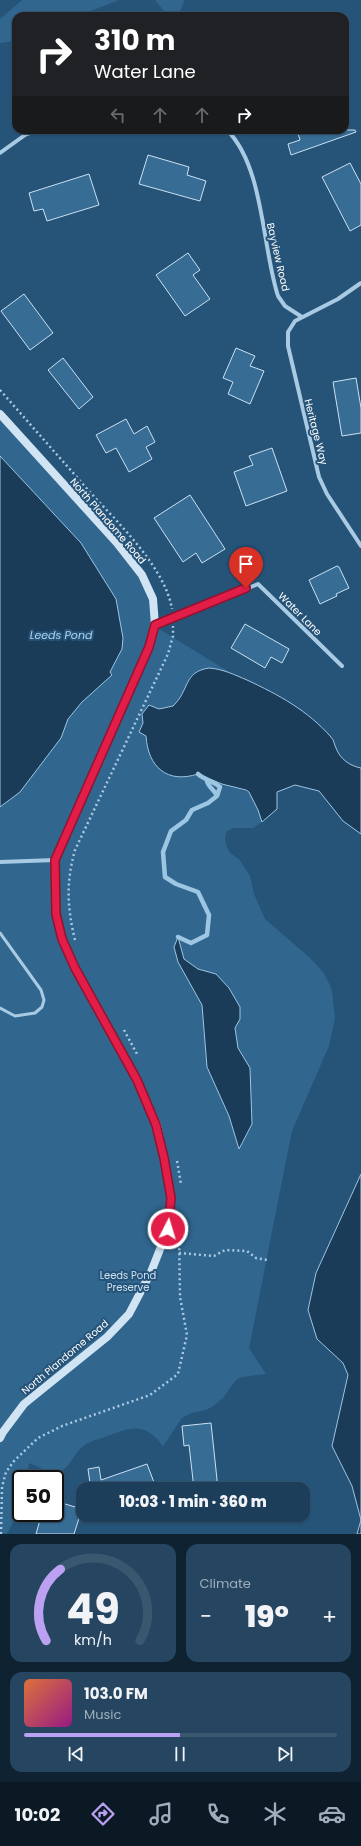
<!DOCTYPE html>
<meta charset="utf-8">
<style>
body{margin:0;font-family:Poppins,sans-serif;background:#254560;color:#f1f3f6;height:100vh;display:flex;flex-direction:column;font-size:15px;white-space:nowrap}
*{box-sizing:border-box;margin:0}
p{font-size:13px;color:#a0aebb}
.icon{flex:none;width:22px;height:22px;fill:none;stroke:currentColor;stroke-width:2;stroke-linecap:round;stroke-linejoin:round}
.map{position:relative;height:1534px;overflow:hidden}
.details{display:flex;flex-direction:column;gap:10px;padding:10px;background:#0f2232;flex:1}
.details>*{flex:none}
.hud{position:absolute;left:12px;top:12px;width:337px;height:122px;border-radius:12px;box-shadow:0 1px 3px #0004,0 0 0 1px #3a5770;background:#202124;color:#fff;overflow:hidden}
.speed{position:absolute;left:12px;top:1470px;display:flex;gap:8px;font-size:20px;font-weight:700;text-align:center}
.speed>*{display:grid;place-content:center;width:52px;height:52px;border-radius:50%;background:#1c3e5a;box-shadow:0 1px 3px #0004,0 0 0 1px #3a5770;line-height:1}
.speed .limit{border:2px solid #111;border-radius:6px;background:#fff;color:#111}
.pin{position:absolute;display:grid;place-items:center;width:34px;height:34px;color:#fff;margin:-41px -17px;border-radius:50% 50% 50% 0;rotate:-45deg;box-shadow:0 0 4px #0007}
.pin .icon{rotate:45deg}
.me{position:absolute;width:44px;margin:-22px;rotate:5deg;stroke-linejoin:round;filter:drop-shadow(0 0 3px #0008)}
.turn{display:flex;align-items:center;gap:14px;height:84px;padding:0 16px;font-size:18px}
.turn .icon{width:52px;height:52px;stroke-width:2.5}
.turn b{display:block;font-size:28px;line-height:34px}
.lanes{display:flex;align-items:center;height:38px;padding:0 16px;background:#0003;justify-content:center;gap:20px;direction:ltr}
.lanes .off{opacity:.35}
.big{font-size:30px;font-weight:800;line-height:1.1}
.details .tile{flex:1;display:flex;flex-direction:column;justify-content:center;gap:6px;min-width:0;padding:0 14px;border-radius:12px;background:#254560}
.details .dial{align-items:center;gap:0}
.dial svg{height:104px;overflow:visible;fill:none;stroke:#3a5770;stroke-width:7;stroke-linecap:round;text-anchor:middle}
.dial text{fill:#f1f3f6;stroke:none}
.song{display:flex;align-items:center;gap:12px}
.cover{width:48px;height:48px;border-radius:6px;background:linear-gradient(135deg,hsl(20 70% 55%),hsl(310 70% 35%))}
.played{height:4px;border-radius:2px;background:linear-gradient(90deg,#bca0f2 50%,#3a5770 50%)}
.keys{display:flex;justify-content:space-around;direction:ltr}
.heat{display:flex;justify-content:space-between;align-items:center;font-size:22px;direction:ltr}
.details .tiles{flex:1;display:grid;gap:10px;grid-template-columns:1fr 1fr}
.tile:last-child{grid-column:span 2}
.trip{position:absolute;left:76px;top:1482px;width:234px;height:40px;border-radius:12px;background:#1c3e5a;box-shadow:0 1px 3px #0004,0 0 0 1px #3a5770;font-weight:800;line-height:40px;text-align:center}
.dock{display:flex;height:64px;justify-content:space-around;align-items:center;background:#0b1924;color:#a0aebb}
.dock .icon{width:28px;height:28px}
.dock .selected{color:#bca0f2}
.dock b{font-size:18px;color:#f1f3f6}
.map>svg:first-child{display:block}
</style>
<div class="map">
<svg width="361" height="1534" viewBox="0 0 361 1534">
<rect width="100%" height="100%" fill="#265378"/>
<path fill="#31668f" d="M 22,0 L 119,0 L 78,16 L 16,16 L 16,41 L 0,43 L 0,19 Z
M 155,0 L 184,0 C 182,9 179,16 168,16 Z
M 0,414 L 117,543 L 153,599 L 156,627 L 231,673 C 212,667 208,666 190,677 L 186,689 L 173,706 L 159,709 L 149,705 L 142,714 L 147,744 L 188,777 L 198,774 L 222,784 L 249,792 L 258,810 L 262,822 L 253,828 L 234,828 L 227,831 L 225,837 L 226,845 L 230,853 L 239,859 L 250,876 L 254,894 L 265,919 L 309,957 L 324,973 L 332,990 L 335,1018 L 329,1046 L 292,1131 L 249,1348 L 266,1374 L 242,1377 L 236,1380 L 223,1398 L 212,1407 L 206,1410 L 192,1413 L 182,1418 L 163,1446 C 143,1419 128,1429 102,1438 C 93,1441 87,1442 80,1449 C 73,1456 68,1471 57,1472 C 47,1473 37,1466 29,1463 L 26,1479 L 21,1479 C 21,1499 17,1517 7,1534 L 0,1533 L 0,807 L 20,792 L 60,738 L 68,719 L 82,702 L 111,675 L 109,672 L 119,656 L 123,638 L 116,599 L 81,543 L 0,456 Z"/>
<path fill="#1a3c59" stroke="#9dc6e3" d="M 0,456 L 81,543 L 116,599 L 123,638 L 122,649 L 110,672 L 112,675 L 82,702 L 68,719 L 61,738 L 20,792 L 0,807 Z
M 209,668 C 223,669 235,675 247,680 C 279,695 307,710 331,737 C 334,740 334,744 336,748 C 340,759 350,766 361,768 L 361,834 L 343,821 L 319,791 L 295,785 L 277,792 L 277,809 L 262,822 L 258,810 L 249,792 L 246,790 L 222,784 L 198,774 C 167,784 148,767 146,736 L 139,732 L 143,723 L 142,714 L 149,705 L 159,709 L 173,706 C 190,690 183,672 209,668 Z
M 178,937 L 184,959 L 198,969 L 216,974 L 229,988 L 240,1007 L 240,1019 L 235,1028 L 238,1048 L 250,1068 L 252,1124 L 239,1149 L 229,1116 L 207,1067 L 202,1005 L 178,962 L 174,947 Z
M 361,1174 L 361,1534 L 357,1534 L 361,1520 L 352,1486 L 332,1446 L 348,1375 L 343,1363 L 317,1339 L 308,1310 L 316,1273 Z"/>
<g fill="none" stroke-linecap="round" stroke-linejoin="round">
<path stroke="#9dc6e3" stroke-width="4.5" d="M 207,781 C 208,787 214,789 217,796
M 178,937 L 191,943 L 207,935 L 209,915 L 198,892 L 176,884 L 165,877 L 163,852 L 171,831 L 186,820 L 192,810 L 208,803 L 217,796 L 220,787 C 213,781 205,780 198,774"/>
</g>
<path fill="#376c94" stroke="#cbe1f2" d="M 297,130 L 355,130 L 356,132 L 291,155 L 288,144 L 300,140 Z
M 148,155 L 189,167 L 187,175 L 206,181 L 200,201 L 139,184 Z
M 350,163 L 361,184 L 361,225 L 350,231 L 322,177 Z
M 89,174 L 99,205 L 47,221 L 43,209 L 34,211 L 29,193 Z
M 188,253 L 200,270 L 193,275 L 210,299 L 185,316 L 156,275 Z
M 24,294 L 53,333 L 30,350 L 1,311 Z
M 236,348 L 255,356 L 250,366 L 264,371 L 250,404 L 228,394 L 233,382 L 223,378 Z
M 63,358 L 93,397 L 79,409 L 48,370 Z
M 356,378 L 361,408 L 361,433 L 342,436 L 333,382 Z
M 126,419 L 134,434 L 147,426 L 155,442 L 146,447 L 152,459 L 129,472 L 116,448 L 106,453 L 96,435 Z
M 272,448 L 287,491 L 246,506 L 234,472 L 253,465 L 249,456 Z
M 190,495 L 225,549 L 202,563 L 196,553 L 183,562 L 154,518 Z
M 337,566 L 339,567 L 349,588 L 336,594 L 337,596 L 320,604 L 309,580 Z
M 245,624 L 289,649 L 282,663 L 271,657 L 265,668 L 231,648 Z
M 211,1423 L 218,1489 L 194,1489 L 189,1445 L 184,1446 L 182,1426 Z
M 147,1464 L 155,1485 L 143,1489 L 80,1489 L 79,1487 L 90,1483 L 88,1469 L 99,1467 L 101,1480 Z
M 55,1501 L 82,1509 L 74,1534 L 36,1534 L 42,1513 L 55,1513 Z"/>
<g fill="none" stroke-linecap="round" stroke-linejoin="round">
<path stroke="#a8cae3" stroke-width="2.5" stroke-dasharray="2 3" stroke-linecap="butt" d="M 0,390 C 30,424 59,457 89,491 C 117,522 165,567 172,609
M 75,940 C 67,907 66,882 75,850 L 168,654 L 173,636 L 173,626
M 124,1030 L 137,1054
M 177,1161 L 181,1184
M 179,1253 L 214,1256 L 225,1250 L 247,1251 L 256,1258 L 267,1260
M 1,1534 L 2,1487 L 6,1472 L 14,1461 L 38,1438 L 62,1426 L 150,1395 L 178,1374 L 187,1335 L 180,1297 L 179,1233"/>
<path stroke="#a8cae3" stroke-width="3" d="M 0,933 L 41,990 L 44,1000 L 42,1007 L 35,1013 L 15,1016 L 0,1008"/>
<path stroke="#a8cae3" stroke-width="4" d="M 227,130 C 264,167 262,247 278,296 L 285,306 L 302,317
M 0,153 L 25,135 L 38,130
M 361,283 L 338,299 L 295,321 L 288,332 L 288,346 L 319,477 L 327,494 L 361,546
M 155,625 L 258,584 L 342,666
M 0,862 L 55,860"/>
<path stroke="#d1e4f3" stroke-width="8" d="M 0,414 L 117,543 L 142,575 L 153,599 L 155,625 L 149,647 L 55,860 L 56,914 L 62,939 L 75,968 L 137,1080 L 157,1125 L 164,1158 L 171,1198 L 168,1229 L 151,1272 L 129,1314 L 107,1337 L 24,1404 L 3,1432 L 0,1438"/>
</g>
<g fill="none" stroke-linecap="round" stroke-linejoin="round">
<g stroke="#92132f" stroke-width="10">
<path id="route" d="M 168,1229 L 171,1198 L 164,1158 L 156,1125 L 137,1080 L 75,968 L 62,939 L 56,914 L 55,860 L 149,647 L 155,625 L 246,588"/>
</g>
<use href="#route" stroke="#e11d48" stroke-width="7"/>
</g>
<g text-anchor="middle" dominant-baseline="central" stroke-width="4" stroke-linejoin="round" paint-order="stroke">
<g font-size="10" fill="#fff" stroke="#265378">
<text transform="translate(278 257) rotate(77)">Bayview Road</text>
<text transform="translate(316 432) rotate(76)">Heritage Way</text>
<text transform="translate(108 521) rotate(49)">North Plandome Road</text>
<text transform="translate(300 614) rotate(45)">Water Lane</text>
<text transform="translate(65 1357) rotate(-40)">North Plandome Road</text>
</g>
<g font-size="10" fill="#cbe1f2" stroke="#265378">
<text x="128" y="1275">Leeds Pond<tspan x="128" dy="12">Preserve</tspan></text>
</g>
<g font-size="11" font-style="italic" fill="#b3d3eb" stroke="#265378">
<text x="61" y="635">Leeds Pond</text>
</g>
</g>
</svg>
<div class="speed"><div class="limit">50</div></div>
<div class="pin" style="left:246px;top:588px;background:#d93025"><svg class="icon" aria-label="arrive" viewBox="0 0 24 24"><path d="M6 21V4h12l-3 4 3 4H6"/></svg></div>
<svg class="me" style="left:168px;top:1229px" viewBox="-20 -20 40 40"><circle r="17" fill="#e11d48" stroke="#fff" stroke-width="3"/><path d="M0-11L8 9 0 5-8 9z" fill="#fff"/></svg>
<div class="trip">10:03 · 1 min · 360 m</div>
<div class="hud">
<div class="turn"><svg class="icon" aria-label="right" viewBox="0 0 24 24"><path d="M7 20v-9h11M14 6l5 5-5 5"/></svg><div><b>310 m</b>Water Lane</div></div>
<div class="lanes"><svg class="icon off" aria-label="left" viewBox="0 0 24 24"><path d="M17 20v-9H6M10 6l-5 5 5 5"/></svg><svg class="icon off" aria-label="ahead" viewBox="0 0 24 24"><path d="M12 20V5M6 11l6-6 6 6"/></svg><svg class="icon off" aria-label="ahead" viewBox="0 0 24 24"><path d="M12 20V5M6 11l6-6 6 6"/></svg><svg class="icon" aria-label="right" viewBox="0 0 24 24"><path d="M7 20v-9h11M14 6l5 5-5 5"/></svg></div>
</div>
</div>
<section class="details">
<div class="tiles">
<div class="tile dial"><svg viewBox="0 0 100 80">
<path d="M14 69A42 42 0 1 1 86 69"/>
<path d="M14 69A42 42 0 0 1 25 14" stroke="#bca0f2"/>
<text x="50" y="56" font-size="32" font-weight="700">49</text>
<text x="50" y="72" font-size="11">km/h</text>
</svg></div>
<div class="tile"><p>Climate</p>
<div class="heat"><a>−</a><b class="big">19°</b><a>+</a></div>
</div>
<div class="tile">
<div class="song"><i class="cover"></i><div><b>103.0 FM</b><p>Music</p></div></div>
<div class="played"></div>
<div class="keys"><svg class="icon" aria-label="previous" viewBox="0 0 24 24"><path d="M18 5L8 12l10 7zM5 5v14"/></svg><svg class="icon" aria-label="pause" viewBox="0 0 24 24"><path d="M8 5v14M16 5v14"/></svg><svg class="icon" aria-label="next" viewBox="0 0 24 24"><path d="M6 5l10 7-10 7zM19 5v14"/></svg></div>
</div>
</div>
</section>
<nav class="dock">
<b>10:02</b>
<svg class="icon selected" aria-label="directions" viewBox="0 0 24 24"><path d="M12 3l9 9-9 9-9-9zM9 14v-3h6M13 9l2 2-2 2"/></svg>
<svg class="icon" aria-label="music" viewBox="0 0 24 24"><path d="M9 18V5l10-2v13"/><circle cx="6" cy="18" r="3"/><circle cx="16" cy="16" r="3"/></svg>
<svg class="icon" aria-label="phone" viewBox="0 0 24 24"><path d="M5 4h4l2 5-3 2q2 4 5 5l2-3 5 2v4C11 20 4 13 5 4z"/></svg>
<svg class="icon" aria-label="climate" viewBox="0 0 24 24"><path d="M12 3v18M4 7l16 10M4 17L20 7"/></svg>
<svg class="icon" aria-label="car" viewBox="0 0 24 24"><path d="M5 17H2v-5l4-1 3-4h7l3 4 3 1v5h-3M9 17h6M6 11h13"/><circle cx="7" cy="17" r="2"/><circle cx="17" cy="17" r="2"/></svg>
</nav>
